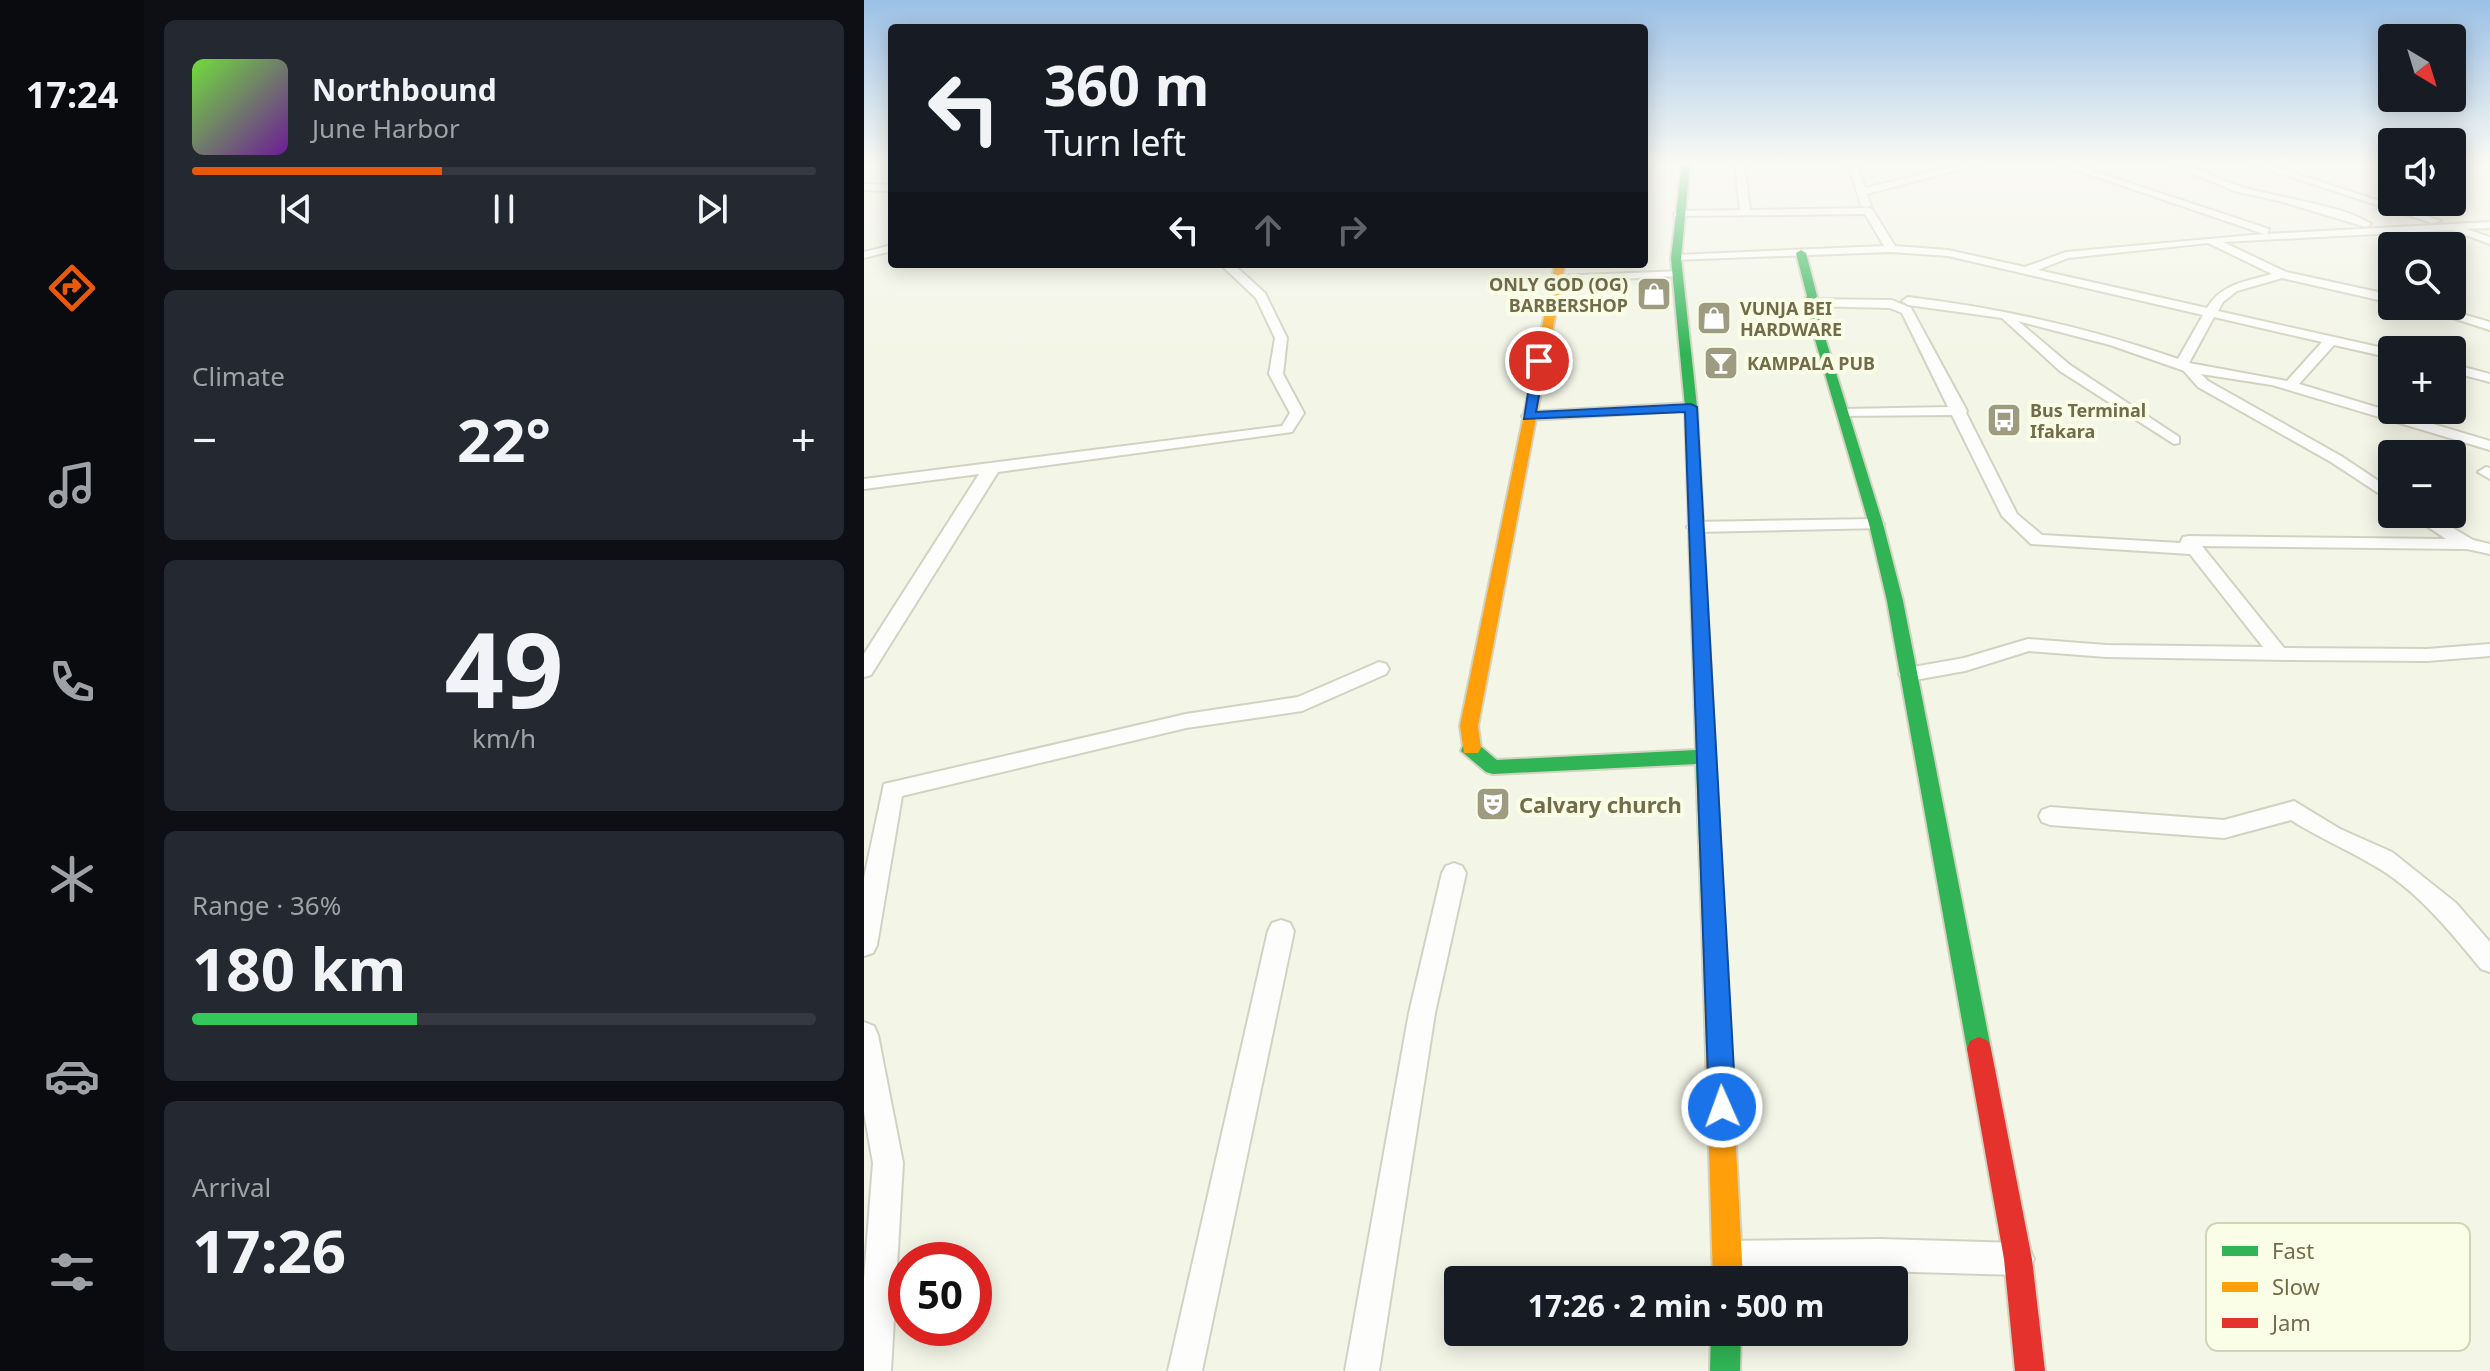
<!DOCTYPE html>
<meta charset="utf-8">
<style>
body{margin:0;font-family:"Noto Sans",sans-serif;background:#242831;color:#f1f3f6;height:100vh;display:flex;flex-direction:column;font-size:30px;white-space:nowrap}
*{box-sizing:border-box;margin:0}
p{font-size:26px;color:#9ea1a6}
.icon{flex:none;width:44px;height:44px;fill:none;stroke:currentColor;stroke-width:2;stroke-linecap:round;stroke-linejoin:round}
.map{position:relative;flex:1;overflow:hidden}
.panel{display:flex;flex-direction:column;gap:20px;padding:20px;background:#0d0f14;width:720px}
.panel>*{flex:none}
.hud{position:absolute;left:24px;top:24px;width:760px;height:244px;border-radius:8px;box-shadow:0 4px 20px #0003;background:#171b24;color:#f1f3f6;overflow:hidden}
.needle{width:52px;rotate:142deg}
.fabs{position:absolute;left:1514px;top:24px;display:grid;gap:16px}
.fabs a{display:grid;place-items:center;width:88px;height:88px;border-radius:8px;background:#171b24;box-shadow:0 4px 20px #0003;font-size:40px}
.speed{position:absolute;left:24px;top:1242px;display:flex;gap:16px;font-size:40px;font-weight:700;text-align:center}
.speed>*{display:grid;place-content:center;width:104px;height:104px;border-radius:50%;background:#171b24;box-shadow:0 4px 20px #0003;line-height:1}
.speed .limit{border:12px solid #d22;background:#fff;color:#111}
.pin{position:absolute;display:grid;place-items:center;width:68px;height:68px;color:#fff;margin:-34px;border:4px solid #fff;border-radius:50%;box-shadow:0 2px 8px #0007}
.me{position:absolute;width:88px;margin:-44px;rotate:358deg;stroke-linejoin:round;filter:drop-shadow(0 0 6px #0008)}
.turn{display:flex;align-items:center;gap:28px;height:168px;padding:0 24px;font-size:36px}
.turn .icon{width:104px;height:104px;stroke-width:2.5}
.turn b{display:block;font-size:56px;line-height:68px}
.lanes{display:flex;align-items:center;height:76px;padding:0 24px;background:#0003;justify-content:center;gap:40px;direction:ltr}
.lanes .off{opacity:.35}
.big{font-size:60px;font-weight:700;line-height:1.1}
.panel .card{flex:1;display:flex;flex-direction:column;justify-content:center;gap:12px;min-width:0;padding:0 28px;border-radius:12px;background:#242831}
.panel .dial{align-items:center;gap:0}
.dial b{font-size:104px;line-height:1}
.song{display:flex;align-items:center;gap:24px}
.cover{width:96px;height:96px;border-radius:12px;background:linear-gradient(135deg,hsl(100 70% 55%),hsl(280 70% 35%))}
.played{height:8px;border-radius:4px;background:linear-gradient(90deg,#ea580c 40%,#363941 40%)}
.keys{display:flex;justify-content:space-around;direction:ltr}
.heat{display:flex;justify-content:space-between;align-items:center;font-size:44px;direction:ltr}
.charge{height:12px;border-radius:6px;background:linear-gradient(90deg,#34c759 36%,#363941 0)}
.trip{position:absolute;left:580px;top:1266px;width:464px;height:80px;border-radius:8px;background:#171b24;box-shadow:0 4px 20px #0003;font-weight:700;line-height:80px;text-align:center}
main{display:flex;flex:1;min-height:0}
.tabs{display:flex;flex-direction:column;width:144px;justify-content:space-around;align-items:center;background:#090b0e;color:#9ea1a6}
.tabs .icon{width:56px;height:56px}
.tabs .selected{color:#ea580c}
.tabs b{font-size:36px;color:#f1f3f6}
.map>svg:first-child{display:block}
</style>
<main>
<nav class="tabs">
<b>17:24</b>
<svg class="icon selected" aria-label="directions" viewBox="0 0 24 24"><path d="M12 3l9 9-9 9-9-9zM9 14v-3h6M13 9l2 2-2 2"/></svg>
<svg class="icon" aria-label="music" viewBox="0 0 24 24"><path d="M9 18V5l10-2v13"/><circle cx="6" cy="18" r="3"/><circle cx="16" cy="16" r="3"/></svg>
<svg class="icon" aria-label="phone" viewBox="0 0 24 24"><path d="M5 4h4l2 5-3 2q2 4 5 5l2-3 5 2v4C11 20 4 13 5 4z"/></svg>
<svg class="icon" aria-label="climate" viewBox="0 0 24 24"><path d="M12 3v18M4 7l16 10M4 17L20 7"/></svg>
<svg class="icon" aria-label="car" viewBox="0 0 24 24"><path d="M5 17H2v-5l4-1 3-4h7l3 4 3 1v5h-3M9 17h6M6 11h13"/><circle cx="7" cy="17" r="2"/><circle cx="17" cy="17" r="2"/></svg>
<svg class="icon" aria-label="filters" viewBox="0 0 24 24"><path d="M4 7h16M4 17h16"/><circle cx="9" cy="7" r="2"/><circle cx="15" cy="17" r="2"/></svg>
</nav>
<section class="panel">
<div class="card">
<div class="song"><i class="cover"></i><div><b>Northbound</b><p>June Harbor</p></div></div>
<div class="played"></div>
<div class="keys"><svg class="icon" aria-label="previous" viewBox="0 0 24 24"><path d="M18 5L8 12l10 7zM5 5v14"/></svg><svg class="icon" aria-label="pause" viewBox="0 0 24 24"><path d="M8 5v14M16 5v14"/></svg><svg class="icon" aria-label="next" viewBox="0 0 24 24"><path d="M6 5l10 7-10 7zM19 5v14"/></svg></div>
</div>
<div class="card"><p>Climate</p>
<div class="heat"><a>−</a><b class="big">22°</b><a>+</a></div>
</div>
<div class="card dial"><b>49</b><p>km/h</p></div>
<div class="card"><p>Range · 36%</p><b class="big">180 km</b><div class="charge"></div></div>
<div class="card"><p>Arrival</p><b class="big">17:26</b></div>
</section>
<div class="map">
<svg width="1626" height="1371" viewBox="0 0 1626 1371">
<rect width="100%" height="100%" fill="#f3f5e7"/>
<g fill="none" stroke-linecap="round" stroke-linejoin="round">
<g stroke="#d3d2c2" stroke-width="4">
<path id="street" d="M 868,163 L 880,163 L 886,210 L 1004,208 L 1008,209 L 1031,246 L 1084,250 L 1161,267 L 1202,252 L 1400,234 L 1192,163 L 1205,163 L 1405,229 L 1403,234 L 1626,222 L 1626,228 L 1602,229 L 1626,237 L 1626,244 L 1588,230 L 1359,242 L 1422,272 L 1528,295 L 1528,303 L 1418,278 L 1373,291 L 1359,302 L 1354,311 L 1528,350 L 1528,358 L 1470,345 L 1435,384 L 1626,441 L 1626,450 L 1408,385 L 1337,374 L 1344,381 L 1477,456 L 1528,490 L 1528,502 L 1467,462 L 1334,387 L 1320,371 L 1312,368 L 1246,345 L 1154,321 L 1206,365 L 1315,437 L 1315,443 L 1310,444 L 1196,371 L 1138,318 L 1044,305 L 1038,301 L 1044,297 C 1136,308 1226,328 1314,359 L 1339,315 L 1084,256 L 1027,252 L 808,260 L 808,256 L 812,255 L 1020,246 L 1001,214 L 811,216 L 810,214 L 815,211 L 876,210 L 871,165 ZM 1344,243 L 1408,274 C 1383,281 1357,284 1343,308 L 1174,270 L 1204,258 ZM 1350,317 L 1458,342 L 1423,381 L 1325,363 Z
M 984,163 L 993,163 L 1001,188 L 1104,163 L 1120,163 L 1003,194 L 1007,205 L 1002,208 L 997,205 Z
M 1304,163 C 1329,163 1351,179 1375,186 C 1411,198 1477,204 1507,224 L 1502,227 L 1415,201 L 1370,191 Z
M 1385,163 L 1399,163 L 1577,221 L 1568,223 Z
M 0,184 L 28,185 L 28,191 L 0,190 Z
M 28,245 L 28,251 L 0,258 L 0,252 Z
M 356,264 L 369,264 L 401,293 L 423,338 L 419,374 L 440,413 L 428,432 L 134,472 L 7,675 L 0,677 L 0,654 L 115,474 L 0,489 L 0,479 L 418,426 L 426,413 L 405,374 L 411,338 L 392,298 Z
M 818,271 L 818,275 L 814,276 L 692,282 L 686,279 L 692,276 Z
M 941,299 L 1028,300 L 1047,308 L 1103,411 L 1102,413 L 1153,514 L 1178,535 L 1316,543 L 1319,537 L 1325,536 L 1582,539 L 1545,514 L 1565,514 L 1609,540 L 1626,544 L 1626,554 L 1603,549 L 1338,546 L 1420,648 L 1563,649 L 1626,644 L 1626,656 L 1563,661 L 1427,660 L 1242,657 L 1165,651 L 1101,671 L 1045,681 L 1038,679 L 1035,674 L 1038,669 L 1100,658 L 1164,639 L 1242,645 L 1399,647 L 1326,554 L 1167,544 L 1138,516 L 1088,415 L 975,416 L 973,413 L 980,409 L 1084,407 L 1038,313 L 1026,308 L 945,306 L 941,305 Z
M 1551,306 L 1570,306 L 1626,322 L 1626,330 Z
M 1588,364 L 1626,374 L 1626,382 L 1588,372 Z
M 827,403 L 832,404 L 832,410 L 665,420 L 658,416 L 665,412 Z
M 1622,467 L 1626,468 L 1626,479 L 1614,472 Z
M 1012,519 L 1020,524 L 1018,528 L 831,532 L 823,527 L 831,522 Z
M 515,662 L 522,664 L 525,669 L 522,674 L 438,711 L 322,728 L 38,796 L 13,945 L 9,953 L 0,956 L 0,878 L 20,784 L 322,714 L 434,697 Z
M 1430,801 L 1476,829 L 1528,852 L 1592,903 L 1626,942 L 1626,972 L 1617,969 C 1587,932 1551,888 1509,865 C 1482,849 1454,837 1427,820 L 1360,838 L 1186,825 L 1178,822 L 1175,816 L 1178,810 L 1186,807 L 1360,820 Z
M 590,863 L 598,866 L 602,873 L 571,1013 L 515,1371 L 481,1371 L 545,1013 L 578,873 L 582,866 Z
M 417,920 L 426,923 L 430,931 L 338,1371 L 304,1371 L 404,931 L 408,923 Z
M 0,1022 L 10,1026 L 14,1035 L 39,1163 L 27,1371 L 0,1371 L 0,1279 L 9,1163 L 0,1112 Z
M 1016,1239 L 1154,1243 L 1165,1248 L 1170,1259 L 1165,1270 L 1154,1275 L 1016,1271 L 864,1273 L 853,1268 L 848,1257 L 853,1246 L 864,1241 Z"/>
</g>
<g stroke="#d2d2c1" stroke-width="4">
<path id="fast" d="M 818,163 L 826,163 L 817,258 L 833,407 L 860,923 L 857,930 L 849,933 L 841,930 L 838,923 L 832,764 L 629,774 L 622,772 L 597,751 L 600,743 C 613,739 622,752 633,760 L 832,750 L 821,407 L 807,258 Z
M 937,250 L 942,253 L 953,296 L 950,302 L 1019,524 L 1039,601 L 1127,1049 L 1124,1057 L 1115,1061 L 1106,1057 L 1103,1049 L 1023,601 L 1005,524 L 940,302 L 943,296 L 932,253 Z
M 847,1332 L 877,1332 L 876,1371 L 846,1371 Z"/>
</g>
<g stroke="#d2d2c1" stroke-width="4">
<path id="slow" d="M 691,264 L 701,264 L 614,726 L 617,748 L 614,753 L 600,753 L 596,726 Z
M 849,913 L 857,916 L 860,923 L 879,1280 L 849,1280 L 838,923 L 841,916 Z"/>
</g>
<g stroke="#d2d2c1" stroke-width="4">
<path id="jam" d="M 1115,1037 L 1124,1041 L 1127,1049 L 1168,1259 L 1181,1371 L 1151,1371 L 1140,1259 L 1103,1049 L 1106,1041 Z"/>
</g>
<use href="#street" fill="#fdfefb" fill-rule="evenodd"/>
<use href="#fast" fill="#30b455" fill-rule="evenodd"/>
<use href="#slow" fill="#ff9f0a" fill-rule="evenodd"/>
<use href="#jam" fill="#e5322d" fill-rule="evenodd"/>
</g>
<linearGradient id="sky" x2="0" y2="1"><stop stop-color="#9bc0e6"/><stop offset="0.46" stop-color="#fafaf4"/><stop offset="1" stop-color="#fafaf4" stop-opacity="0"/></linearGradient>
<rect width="1626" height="355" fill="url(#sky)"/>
<path fill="#1a73e8" stroke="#114b97" stroke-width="2" d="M 675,357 L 681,361 L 672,412 L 827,404 L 833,407 L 872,1107 L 868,1116 L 858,1120 L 849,1116 L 845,1107 L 821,412 L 660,419 L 669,361 Z"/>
<defs>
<g id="shop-square" transform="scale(1.8)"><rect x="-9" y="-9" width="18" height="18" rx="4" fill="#9e9c80" stroke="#fbfee7"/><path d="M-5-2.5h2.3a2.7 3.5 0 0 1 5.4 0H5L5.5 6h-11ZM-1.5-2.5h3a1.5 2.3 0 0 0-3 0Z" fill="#fff"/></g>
<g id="bar-square" transform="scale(1.8)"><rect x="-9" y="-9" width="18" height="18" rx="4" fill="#9e9c80" stroke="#fbfee7"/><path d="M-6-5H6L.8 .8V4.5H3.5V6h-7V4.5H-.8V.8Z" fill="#fff"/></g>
<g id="bus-square" transform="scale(1.8)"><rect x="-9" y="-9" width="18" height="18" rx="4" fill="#9e9c80" stroke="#fbfee7"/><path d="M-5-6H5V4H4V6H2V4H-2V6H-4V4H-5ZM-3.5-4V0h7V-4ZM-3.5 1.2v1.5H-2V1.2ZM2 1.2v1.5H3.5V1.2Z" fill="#fff"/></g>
<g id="theatre-square" transform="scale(1.8)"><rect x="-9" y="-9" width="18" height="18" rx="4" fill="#9e9c80" stroke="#fbfee7"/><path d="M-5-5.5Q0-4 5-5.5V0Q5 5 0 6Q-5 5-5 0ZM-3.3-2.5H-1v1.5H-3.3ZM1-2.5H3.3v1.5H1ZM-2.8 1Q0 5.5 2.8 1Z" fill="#fff"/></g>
</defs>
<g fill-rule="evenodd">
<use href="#shop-square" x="790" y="294"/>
<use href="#shop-square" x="850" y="318"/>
<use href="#bar-square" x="857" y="363"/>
<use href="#bus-square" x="1140" y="420"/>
<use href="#theatre-square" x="629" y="804"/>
</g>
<g text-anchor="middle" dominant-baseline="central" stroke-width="8" stroke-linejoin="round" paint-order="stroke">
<g font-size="18" font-weight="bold" fill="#716c49" stroke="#fbfee7" text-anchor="start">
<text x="764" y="284" text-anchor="end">ONLY GOD (OG)<tspan x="764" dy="21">BARBERSHOP</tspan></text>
<text x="876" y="308">VUNJA BEI<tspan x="876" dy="21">HARDWARE</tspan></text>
<text x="883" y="363">KAMPALA PUB</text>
<text x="1166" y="410">Bus Terminal<tspan x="1166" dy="21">Ifakara</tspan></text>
</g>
<g font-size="22" font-weight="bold" fill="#716c49" stroke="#fbfee7" text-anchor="start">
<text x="655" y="804">Calvary church</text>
</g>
</g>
<rect x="1342" y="1223" width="264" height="128" rx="12" fill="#fbfee7" stroke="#d2d2b8" stroke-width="2"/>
<rect x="1358" y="1246" width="36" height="10" fill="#30b455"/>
<rect x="1358" y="1282" width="36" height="10" fill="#ff9f0a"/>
<rect x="1358" y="1318" width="36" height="10" fill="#e5322d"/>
<g font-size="22" fill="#716c49">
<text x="1408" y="1259">Fast</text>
<text x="1408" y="1295">Slow</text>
<text x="1408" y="1331">Jam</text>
</g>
</svg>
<div class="fabs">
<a><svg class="needle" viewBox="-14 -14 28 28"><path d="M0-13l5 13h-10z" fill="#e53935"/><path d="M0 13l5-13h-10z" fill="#9ea1a6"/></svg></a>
<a><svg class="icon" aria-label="sound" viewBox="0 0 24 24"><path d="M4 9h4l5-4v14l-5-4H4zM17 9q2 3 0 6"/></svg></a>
<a><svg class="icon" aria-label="search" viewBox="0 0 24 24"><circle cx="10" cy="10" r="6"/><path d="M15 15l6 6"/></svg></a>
<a>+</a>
<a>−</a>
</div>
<div class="speed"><div class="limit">50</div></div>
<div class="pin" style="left:675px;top:361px;background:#d93025"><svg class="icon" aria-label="arrive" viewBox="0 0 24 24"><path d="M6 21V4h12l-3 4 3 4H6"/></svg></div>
<svg class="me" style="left:858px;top:1107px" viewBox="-20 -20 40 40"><circle r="17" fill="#1a73e8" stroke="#fff" stroke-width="3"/><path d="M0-11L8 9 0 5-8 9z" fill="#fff"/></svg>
<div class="trip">17:26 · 2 min · 500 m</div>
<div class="hud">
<div class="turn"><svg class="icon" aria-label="left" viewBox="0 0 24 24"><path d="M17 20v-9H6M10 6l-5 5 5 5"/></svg><div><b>360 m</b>Turn left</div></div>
<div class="lanes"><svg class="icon" aria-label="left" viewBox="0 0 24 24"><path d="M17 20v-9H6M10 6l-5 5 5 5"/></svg><svg class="icon off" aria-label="ahead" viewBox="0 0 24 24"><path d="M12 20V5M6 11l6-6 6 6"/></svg><svg class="icon off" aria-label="right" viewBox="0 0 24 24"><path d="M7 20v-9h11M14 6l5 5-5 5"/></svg></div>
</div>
</div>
</main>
